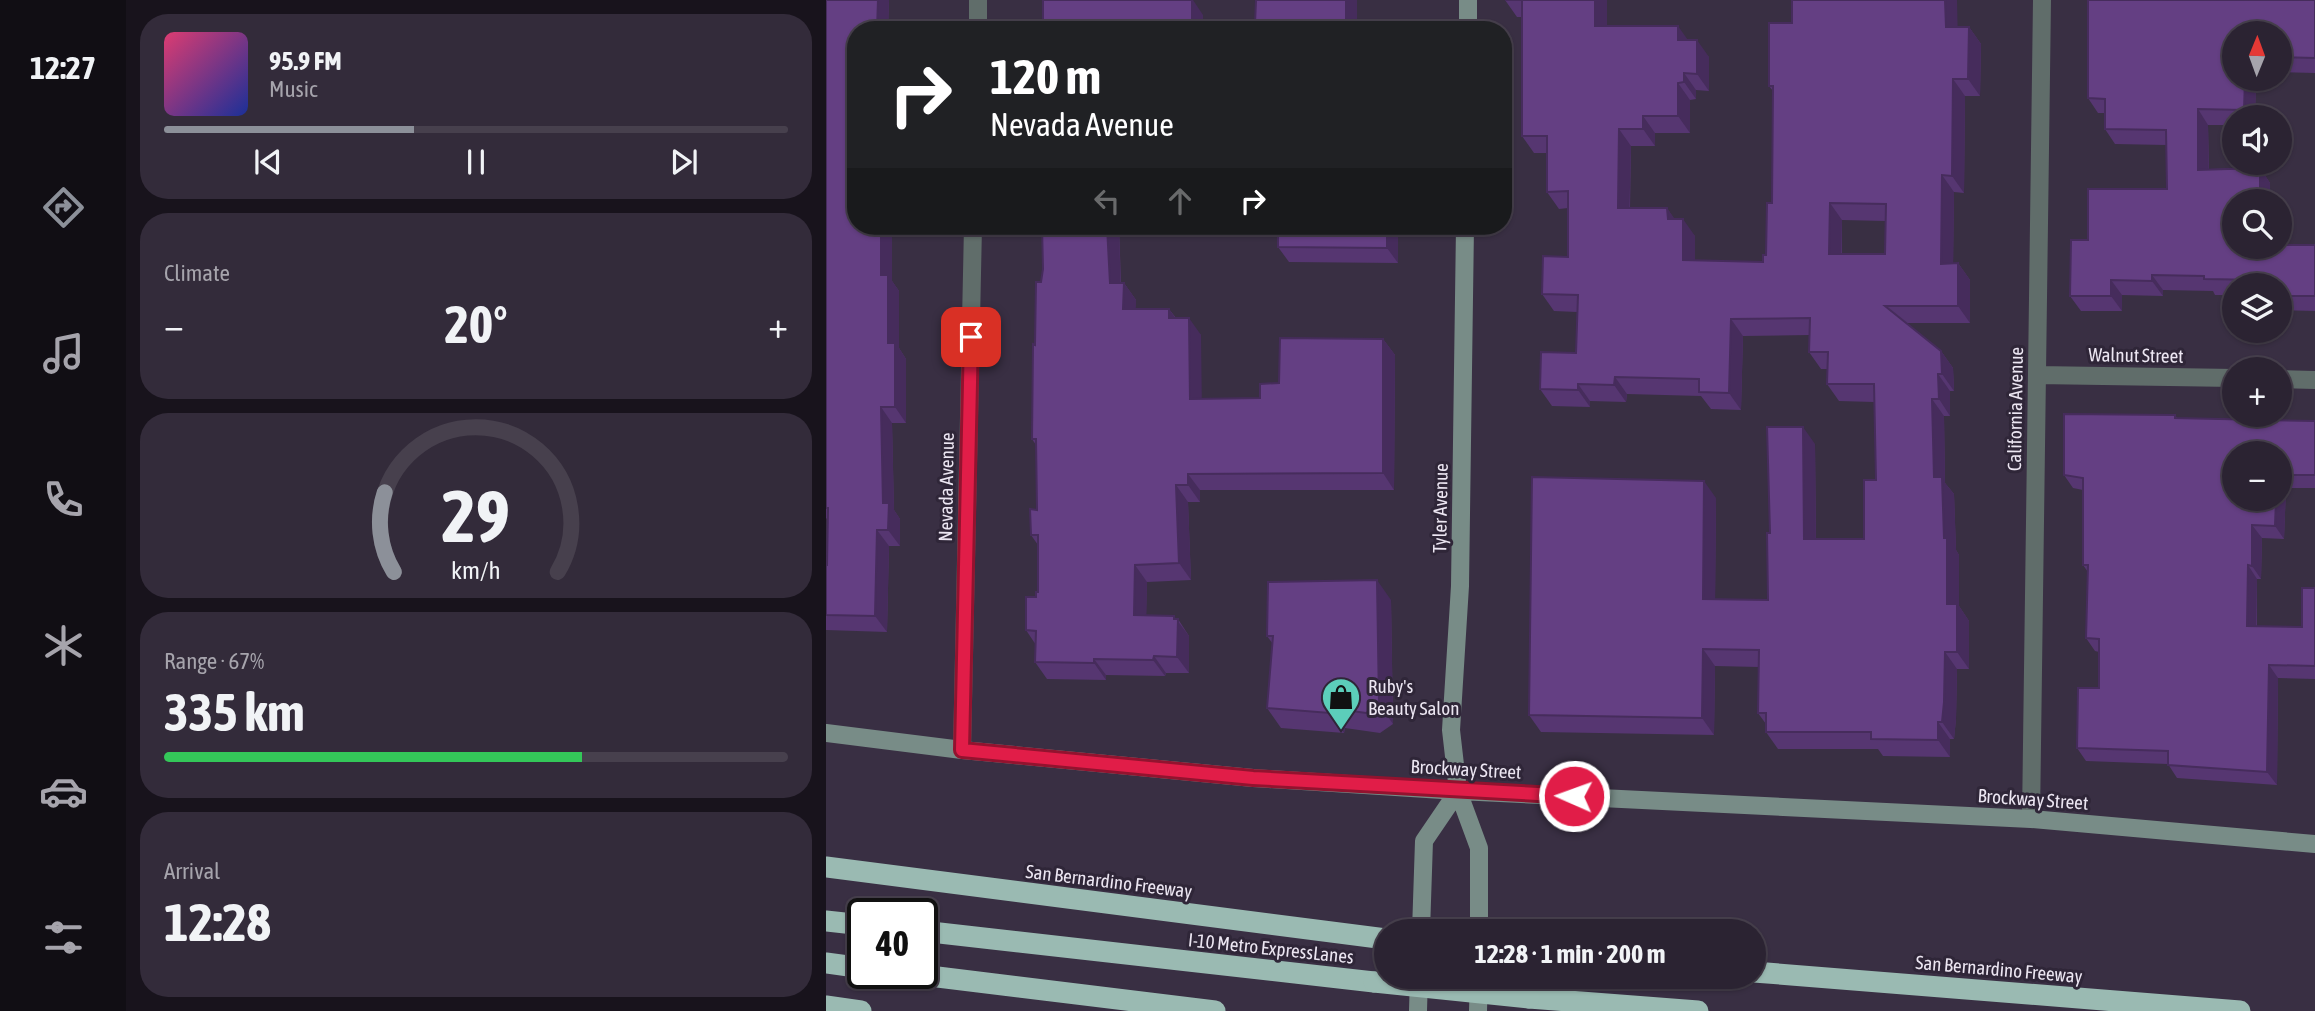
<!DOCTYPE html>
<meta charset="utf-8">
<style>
body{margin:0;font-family:"Asap Condensed",sans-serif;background:#332b3a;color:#f1f3f6;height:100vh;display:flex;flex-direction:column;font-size:26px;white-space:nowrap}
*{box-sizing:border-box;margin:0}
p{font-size:23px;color:#a6a4ac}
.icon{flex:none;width:38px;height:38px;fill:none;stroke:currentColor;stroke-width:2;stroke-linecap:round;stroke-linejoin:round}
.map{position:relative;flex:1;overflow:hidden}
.drawer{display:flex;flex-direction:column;gap:14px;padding:14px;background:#18131c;width:700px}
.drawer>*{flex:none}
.top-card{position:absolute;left:21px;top:21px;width:665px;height:214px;border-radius:28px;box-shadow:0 2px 5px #0004,0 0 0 2px #47404d;background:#202124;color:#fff;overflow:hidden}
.needle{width:46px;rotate:1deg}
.controls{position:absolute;left:1396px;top:21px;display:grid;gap:14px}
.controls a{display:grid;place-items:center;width:70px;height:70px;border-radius:50%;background:#2b2332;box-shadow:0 2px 5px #0004,0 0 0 2px #47404d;font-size:35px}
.speed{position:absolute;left:21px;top:898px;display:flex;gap:14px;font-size:35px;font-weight:700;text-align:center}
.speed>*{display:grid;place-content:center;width:91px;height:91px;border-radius:50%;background:#2b2332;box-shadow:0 2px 5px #0004,0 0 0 2px #47404d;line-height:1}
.speed .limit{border:4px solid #111;border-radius:10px;background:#fff;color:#111}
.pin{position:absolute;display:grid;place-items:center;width:60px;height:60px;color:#fff;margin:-30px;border-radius:14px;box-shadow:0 4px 10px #0006}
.me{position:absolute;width:77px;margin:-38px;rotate:272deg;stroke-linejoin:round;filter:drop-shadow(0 0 5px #0008)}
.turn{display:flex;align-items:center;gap:24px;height:147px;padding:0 28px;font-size:32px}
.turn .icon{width:91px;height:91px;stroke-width:2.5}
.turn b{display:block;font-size:49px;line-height:60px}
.lanes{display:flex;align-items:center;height:66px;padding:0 28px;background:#0003;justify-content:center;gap:35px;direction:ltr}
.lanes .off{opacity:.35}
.big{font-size:52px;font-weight:700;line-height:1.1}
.drawer .card{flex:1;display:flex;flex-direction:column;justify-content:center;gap:10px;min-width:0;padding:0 24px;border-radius:28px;background:#332b3a}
.drawer .dial{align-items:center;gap:0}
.dial svg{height:182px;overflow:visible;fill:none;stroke:#47404d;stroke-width:7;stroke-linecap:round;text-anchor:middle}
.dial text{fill:#f1f3f6;stroke:none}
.song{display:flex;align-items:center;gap:21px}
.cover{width:84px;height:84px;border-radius:10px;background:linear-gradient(135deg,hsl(340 70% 55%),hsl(230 70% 35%))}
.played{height:7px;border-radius:4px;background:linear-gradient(90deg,#8c9099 40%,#47404d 40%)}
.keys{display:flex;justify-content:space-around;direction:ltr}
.heat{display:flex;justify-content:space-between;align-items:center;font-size:38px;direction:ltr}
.charge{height:10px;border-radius:5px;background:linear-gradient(90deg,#34c759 67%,#47404d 0)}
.trip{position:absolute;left:548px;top:919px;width:392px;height:70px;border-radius:35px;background:#2b2332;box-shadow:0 2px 5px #0004,0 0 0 2px #47404d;font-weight:700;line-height:70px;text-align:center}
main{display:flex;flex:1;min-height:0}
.tabs{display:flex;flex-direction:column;width:126px;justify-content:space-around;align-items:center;background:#110e14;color:#a6a4ac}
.tabs .icon{width:49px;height:49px}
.tabs .on{color:#8c9099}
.tabs b{font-size:32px;color:#f1f3f6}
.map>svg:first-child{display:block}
</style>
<main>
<nav class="tabs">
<b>12:27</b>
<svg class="icon on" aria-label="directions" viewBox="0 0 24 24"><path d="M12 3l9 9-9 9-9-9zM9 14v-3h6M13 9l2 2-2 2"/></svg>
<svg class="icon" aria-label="music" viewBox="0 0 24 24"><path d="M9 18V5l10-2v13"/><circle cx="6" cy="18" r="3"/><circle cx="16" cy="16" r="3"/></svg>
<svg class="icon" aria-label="phone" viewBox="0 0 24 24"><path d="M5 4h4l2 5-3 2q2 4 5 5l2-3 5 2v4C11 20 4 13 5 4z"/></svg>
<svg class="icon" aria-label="climate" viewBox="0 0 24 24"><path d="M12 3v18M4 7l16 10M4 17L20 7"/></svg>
<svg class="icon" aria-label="car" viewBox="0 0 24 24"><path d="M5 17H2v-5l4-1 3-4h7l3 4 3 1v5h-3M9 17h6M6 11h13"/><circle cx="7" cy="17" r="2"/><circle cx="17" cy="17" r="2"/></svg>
<svg class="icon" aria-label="filters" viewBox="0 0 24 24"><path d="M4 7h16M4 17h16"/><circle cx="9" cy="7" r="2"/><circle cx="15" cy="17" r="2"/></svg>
</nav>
<section class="drawer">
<div class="card">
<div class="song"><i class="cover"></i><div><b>95.9 FM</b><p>Music</p></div></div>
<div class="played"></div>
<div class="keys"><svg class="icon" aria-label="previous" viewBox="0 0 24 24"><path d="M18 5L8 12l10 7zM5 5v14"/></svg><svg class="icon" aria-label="pause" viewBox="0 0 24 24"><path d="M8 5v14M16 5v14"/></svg><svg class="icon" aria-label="next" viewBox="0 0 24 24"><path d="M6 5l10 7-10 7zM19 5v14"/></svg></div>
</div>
<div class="card"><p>Climate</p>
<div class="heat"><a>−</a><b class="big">20°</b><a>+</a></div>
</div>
<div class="card dial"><svg viewBox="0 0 100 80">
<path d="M14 69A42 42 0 1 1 86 69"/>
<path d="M14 69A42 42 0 0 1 10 34" stroke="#8c9099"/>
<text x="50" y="56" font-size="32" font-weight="700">29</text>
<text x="50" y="72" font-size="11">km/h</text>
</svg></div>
<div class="card"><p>Range · 67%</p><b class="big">335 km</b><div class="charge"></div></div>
<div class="card"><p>Arrival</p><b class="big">12:28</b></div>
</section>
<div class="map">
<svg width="1489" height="1011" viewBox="0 0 1489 1011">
<rect width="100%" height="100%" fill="#392f43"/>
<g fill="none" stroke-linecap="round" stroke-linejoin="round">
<path stroke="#606d6a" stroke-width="18" d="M 152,30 L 152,0
M 1211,375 L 1409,378
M 1454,379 L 1489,380
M 136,750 L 147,226
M 1205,819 L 1216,0"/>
<path stroke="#788c87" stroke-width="18" d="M 642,30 L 642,0
M 639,226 L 634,586 L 625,730 L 632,791 L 653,848 L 653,931
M 0,733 L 136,750 L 427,778 L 632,791 L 1205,819 L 1489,844
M 595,931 L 598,841 L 632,791
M 592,1011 L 593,976
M 652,1011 L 653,976"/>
<path stroke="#9abab2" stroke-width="21" d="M 0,867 L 560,939
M 0,921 L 37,925
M 96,931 L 548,982
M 0,963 L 37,968
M 928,972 L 1414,1011
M 79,973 L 389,1011
M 703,998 L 872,1011
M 0,1006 L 35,1011"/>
<path stroke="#9abab2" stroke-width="21" d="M 548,982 L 703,998"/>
</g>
<path fill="#563671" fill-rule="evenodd" d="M 0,0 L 63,0 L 62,30 L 30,226 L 66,226 L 66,281 L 73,291 L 73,348 L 80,359 L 80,423 L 66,423 L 68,510 L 74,519 L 74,546 L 63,546 L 61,632 L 0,630 L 0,565 L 1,565 L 2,520 L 0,518 Z
M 679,0 L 781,0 L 781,26 L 862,40 L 883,57 L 883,91 L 870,90 L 870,99 L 864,100 L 864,133 L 829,133 L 829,146 L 805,146 L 804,208 L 841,208 L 848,219 L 869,236 L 869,260 L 937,262 L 940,255 L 946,203 L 947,91 L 943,86 L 1131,27 L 1143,27 L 1155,44 L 1154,96 L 1139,96 L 1138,193 L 1128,192 L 1127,263 L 1132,263 L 1144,280 L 1144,323 L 1080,323 L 1115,351 L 1127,368 L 1128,391 L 1124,391 L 1124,416 L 1118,416 L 1119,483 L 1128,494 L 1130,550 L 1133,555 L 1133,606 L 1143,621 L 1143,669 L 1131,669 L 1130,719 L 1128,739 L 1124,739 L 1124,757 L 1057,756 L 1052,749 L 952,749 L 940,732 L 940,724 L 932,713 L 933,667 L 889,666 L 888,735 L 715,732 L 703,715 L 890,498 L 889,599 L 942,600 L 944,533 L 989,444 L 990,539 L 1038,539 L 1050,480 L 1048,402 L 1013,401 L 1001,384 L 1002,369 L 995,369 L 983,352 L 984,335 L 917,336 L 915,410 L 885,409 L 875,396 L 801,394 L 800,402 L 764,401 L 764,407 L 726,406 L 714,389 L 750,353 L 751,312 L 728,311 L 716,294 L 742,257 L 742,208 L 733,209 L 721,192 L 721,153 L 708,153 L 696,136 L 696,17 L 691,17 ZM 1016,220 L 1060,221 L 1059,254 L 1016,254 Z
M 1262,0 L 1489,0 L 1489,73 L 1454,72 L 1454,33 L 1409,33 L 1409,79 L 1430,79 L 1429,117 L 1409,117 L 1409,125 L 1382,125 L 1383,169 L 1434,168 L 1444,183 L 1444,201 L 1409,201 L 1409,247 L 1454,247 L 1454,245 L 1489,245 L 1489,311 L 1454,310 L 1454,285 L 1409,285 L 1409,295 L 1389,295 L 1387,291 L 1337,290 L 1337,296 L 1296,295 L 1296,311 L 1255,311 L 1244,296 L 1245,240 L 1262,240 L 1262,189 L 1341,189 L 1340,145 L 1289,144 L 1279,129 L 1279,113 L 1272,113 L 1262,98 Z
M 216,226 L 293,226 L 295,283 L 298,283 L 310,300 L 309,309 L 343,309 L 350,318 L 375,335 L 375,399 L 434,398 L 453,383 L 557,339 L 569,355 L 568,490 L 374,490 L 374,502 L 362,502 L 365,580 L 321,582 L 320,616 L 352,619 L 363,636 L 363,673 L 340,673 L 339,676 L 280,675 L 280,680 L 221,679 L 209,662 L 210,645 L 200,630 L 212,592 L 212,545 L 205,535 L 211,510 L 210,445 L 206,439 L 209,345 L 217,269 Z
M 452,226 L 572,226 L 572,263 L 463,262 L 452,247 Z
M 1349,415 L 1351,418 L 1489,421 L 1489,488 L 1460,488 L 1458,539 L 1436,538 L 1435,579 L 1431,579 L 1431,626 L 1476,627 L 1489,588 L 1489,679 L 1452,678 L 1451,785 L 1351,778 L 1342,764 L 1260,761 L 1251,748 L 1273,688 L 1273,652 L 1269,651 L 1260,638 L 1262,572 L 1257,565 L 1257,490 L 1247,488 L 1238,475 ZM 1454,453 L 1454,499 L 1409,499 Z
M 565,600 L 567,724 L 554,733 L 519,728 L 518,733 L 455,728 L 441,708 L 447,644 L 441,636 Z"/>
<path fill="#462c5c" d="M 52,0 L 63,0 L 62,30 L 51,30 Z
M 367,0 L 377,15 L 377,30 L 366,24 Z
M 520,0 L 531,0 L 531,30 L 520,30 Z
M 769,0 L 781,0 L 781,43 L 769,26 Z
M 1119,0 L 1131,0 L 1132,44 L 1120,27 Z
M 852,26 L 864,43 L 852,40 Z
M 1143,27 L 1155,44 L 1154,96 L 1142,79 Z
M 871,40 L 883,57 L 883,91 L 871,74 Z
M 858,73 L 870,90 L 870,99 L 858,82 Z
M 1127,79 L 1139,96 L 1138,193 L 1126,176 Z
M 1419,79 L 1430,79 L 1429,117 L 1423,117 L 1418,110 Z
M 852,83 L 864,100 L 864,133 L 852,116 Z
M 1372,109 L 1382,125 L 1383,185 L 1372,170 Z
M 817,116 L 829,133 L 829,146 L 817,129 Z
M 793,129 L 805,146 L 803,225 L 792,208 Z
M 1434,168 L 1444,183 L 1444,201 L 1434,201 Z
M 1116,175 L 1128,192 L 1127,281 L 1115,264 Z
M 1004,203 L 1016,220 L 1015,271 L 1003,254 Z
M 841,208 L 853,225 L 842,219 Z
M 857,219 L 869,236 L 869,277 L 857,260 Z
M 55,226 L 66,226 L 66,281 L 73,291 L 73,348 L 80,359 L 80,423 L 69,407 L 55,275 Z
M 281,226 L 293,226 L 295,300 L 284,283 Z
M 561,226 L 572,226 L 572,263 L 561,248 Z
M 1132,263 L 1144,280 L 1144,323 L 1132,306 Z
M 1326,275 L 1337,290 L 1337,296 L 1326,281 Z
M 1285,280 L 1296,295 L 1296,311 L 1285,296 Z
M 298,283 L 310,300 L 309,326 L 297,309 Z
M 343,309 L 355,326 L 343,318 Z
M 363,318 L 375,335 L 376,415 L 364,399 Z
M 905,319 L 917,336 L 915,410 L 903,393 Z
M 557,339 L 569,355 L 568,490 L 557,473 Z
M 1115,351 L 1127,368 L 1128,391 L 1116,374 Z
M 1112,374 L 1124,391 L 1124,416 L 1113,399 Z
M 789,377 L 801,394 L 800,402 L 788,385 Z
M 752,384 L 764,401 L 764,407 L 752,390 Z
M 1106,399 L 1118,416 L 1119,483 L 1128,494 L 1130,550 L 1133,555 L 1133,606 L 1143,621 L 1143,669 L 1131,652 L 1121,604 L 1108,477 Z
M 55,407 L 66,423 L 68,510 L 74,519 L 74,546 L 62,530 L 57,503 Z
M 977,427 L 989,444 L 990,556 L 978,539 Z
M 362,474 L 374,490 L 374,502 L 362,485 Z
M 1454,479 L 1460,488 L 1458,539 L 1449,526 L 1450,499 L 1454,499 Z
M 878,481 L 890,498 L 889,616 L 877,599 Z
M 350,485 L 362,502 L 365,580 L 353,563 Z
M 1426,525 L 1436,538 L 1435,579 L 1426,566 Z
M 51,530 L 63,546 L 61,632 L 49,616 Z
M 309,565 L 321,582 L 320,632 L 308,615 Z
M 1422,565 L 1431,579 L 1430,640 L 1421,626 Z
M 551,580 L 565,600 L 567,724 L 553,704 Z
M 348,616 L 363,636 L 363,673 L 351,657 Z
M 877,649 L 889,666 L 888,735 L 876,718 Z
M 1119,652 L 1131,669 L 1130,719 L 1128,739 L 1116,722 Z
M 328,656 L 340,673 L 339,676 L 327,660 Z
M 268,659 L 280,675 L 280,680 L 268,663 Z
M 1443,665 L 1452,678 L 1451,785 L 1441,772 Z
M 505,708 L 519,728 L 518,733 L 504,713 Z
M 1112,722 L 1124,739 L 1124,757 L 1112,740 Z"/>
<path fill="#643f83" stroke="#462c5c" stroke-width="2" fill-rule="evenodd" d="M 0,0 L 52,0 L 51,30 L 30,30 L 30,226 L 55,226 L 55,275 L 62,275 L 62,343 L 69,343 L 69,407 L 55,407 L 57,503 L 63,503 L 62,530 L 51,530 L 49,616 L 0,615 L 0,565 L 1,565 L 2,508 L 0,508 Z
M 217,0 L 366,0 L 366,24 L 429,24 L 430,0 L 520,0 L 520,30 L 217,30 Z
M 679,0 L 769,0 L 769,26 L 852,26 L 852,40 L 871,40 L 871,74 L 858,73 L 858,82 L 852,83 L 852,116 L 817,116 L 817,129 L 793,129 L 792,208 L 841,208 L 842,219 L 857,219 L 857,260 L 937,262 L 937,255 L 940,255 L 941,203 L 946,203 L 947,86 L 943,86 L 943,23 L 966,23 L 966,0 L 1119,0 L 1120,27 L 1143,27 L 1142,79 L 1127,79 L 1126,176 L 1116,175 L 1115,264 L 1132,263 L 1132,306 L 1059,306 L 1115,351 L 1116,374 L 1112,374 L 1113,399 L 1106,399 L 1108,477 L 1116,477 L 1118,538 L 1121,538 L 1121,604 L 1131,604 L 1131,652 L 1119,652 L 1118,702 L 1116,722 L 1112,722 L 1112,740 L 1045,739 L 1045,732 L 940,732 L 940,713 L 932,713 L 933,650 L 877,649 L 876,718 L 703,715 L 706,477 L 878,481 L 877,599 L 942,600 L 941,533 L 944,533 L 941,427 L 977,427 L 978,539 L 1038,539 L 1038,480 L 1050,480 L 1048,384 L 1001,384 L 1002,352 L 983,352 L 984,318 L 905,319 L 903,393 L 873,392 L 873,379 L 789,377 L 788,385 L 752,384 L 752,390 L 714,389 L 715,352 L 750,353 L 752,295 L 716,294 L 717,256 L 742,257 L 742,191 L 721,192 L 721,136 L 696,136 L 696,0 ZM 1004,203 L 1060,204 L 1059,254 L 1003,254 Z
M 1262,0 L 1489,0 L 1489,58 L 1454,57 L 1454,33 L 1409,33 L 1409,79 L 1419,79 L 1418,110 L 1372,109 L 1372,170 L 1434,168 L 1434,201 L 1409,201 L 1409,247 L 1454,247 L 1454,245 L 1489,245 L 1489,296 L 1454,296 L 1454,285 L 1435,285 L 1436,280 L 1378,279 L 1378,276 L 1326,275 L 1326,281 L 1285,280 L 1285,296 L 1244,296 L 1245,240 L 1262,240 L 1262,189 L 1341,189 L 1340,130 L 1279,129 L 1279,99 L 1262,98 Z
M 216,226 L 281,226 L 284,283 L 298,283 L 297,309 L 343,309 L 343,318 L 363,318 L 364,399 L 434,398 L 434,384 L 453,383 L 454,338 L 557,339 L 557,473 L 362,474 L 362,485 L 350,485 L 353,563 L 309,565 L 308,615 L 348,616 L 348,619 L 352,619 L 351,657 L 328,656 L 327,660 L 268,659 L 268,663 L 209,662 L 210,631 L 200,630 L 200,597 L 210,597 L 210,592 L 212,592 L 212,535 L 205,535 L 204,509 L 211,510 L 210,439 L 206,439 L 207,344 L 209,345 L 210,282 L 215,282 L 217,269 Z
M 452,226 L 561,226 L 561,248 L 452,247 Z
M 1238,414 L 1349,415 L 1349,418 L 1489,421 L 1489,475 L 1454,475 L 1454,453 L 1409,453 L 1409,499 L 1450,499 L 1449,526 L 1426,525 L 1426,566 L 1422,565 L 1421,626 L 1476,627 L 1476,588 L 1489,588 L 1489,666 L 1443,665 L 1441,772 L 1342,765 L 1342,751 L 1251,748 L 1252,688 L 1273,688 L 1273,639 L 1260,638 L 1262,565 L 1257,565 L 1257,478 L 1238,475 Z
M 551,580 L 553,704 L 540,713 L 505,708 L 504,713 L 441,708 L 447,636 L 441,636 L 442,582 Z"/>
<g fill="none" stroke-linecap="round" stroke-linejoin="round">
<g stroke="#92132f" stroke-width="18">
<path id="route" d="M 145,337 L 136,750 L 427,778 L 748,796"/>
</g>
<use href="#route" stroke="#e11d48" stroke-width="12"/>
</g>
<defs>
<g id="shop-pin" transform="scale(2.0125)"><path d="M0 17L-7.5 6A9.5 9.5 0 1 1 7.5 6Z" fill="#5cceba" stroke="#2f2638"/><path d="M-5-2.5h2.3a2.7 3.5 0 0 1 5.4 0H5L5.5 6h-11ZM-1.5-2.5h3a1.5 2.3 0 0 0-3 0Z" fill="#111"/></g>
</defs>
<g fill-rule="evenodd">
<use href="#shop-pin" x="515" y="697"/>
</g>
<g text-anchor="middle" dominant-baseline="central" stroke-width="6" stroke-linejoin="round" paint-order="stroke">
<g font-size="19" fill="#ece6f2" stroke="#2f2638">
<text transform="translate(1310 355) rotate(1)">Walnut Street</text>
<text transform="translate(1189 409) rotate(-89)">California Avenue</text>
<text transform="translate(120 487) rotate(-89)">Nevada Avenue</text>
<text transform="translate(614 508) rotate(-89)">Tyler Avenue</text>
<text transform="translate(640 769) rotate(3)">Brockway Street</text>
<text transform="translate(1207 799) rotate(4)">Brockway Street</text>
<text transform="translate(283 881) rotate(7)">San Bernardino Freeway</text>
<text transform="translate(445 948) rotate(6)">I-10 Metro ExpressLanes</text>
<text transform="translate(1173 969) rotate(5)">San Bernardino Freeway</text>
</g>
<g font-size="19" fill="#ece6f2" stroke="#2f2638" text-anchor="start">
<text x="542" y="686">Ruby's<tspan x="542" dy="22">Beauty Salon</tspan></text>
</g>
</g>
</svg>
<div class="controls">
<a><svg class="needle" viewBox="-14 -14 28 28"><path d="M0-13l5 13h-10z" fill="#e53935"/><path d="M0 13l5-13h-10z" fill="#a6a4ac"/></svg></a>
<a><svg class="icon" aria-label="sound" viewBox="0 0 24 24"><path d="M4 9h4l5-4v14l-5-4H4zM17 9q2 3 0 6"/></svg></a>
<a><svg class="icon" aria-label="search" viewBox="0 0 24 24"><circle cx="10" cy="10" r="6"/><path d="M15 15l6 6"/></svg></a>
<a><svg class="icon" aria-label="layers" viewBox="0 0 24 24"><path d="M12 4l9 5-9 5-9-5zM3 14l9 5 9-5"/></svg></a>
<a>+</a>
<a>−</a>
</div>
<div class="speed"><div class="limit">40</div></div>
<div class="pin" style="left:145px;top:337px;background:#d93025"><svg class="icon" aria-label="arrive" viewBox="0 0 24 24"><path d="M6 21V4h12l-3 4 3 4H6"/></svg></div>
<svg class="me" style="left:748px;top:796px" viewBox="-20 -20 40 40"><circle r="17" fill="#e11d48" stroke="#fff" stroke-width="3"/><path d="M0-11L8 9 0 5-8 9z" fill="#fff"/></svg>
<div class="trip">12:28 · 1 min · 200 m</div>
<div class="top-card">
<div class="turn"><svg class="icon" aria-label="right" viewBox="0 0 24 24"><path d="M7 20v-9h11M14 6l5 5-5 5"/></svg><div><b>120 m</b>Nevada Avenue</div></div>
<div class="lanes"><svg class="icon off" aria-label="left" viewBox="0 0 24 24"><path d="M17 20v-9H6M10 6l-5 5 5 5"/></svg><svg class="icon off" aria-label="ahead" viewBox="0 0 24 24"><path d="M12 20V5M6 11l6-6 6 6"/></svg><svg class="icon" aria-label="right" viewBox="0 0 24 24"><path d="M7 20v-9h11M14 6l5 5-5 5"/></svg></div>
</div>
</div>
</main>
